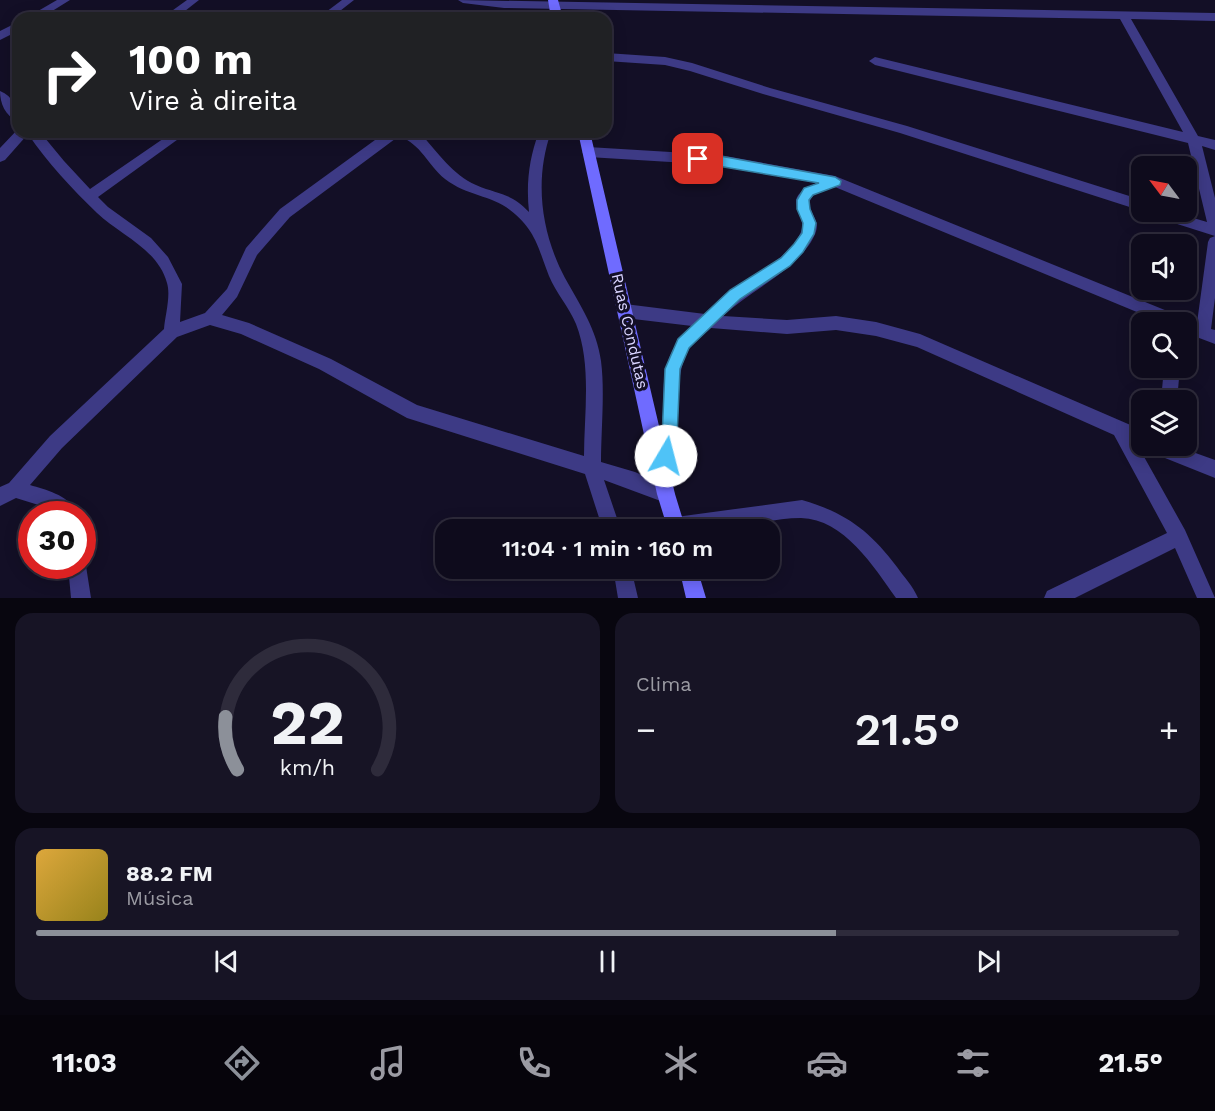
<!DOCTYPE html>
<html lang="pt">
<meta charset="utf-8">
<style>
body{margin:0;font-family:"Work Sans",sans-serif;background:#171425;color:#f1f3f6;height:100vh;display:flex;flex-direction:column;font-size:22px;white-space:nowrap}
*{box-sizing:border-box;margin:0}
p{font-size:20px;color:#9b9ba3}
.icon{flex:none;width:33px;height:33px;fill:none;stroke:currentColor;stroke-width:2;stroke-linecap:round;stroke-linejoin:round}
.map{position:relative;height:598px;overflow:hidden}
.side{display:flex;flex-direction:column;gap:15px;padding:15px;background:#08060f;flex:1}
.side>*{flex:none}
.guide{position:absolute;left:12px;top:12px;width:600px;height:126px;border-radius:18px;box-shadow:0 3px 15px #0003,0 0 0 2px #2e2b3b;background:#202124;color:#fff;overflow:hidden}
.needle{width:39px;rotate:302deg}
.tools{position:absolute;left:1131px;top:156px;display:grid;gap:12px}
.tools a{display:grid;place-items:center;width:66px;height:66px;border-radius:12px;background:#0e0b1c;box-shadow:0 3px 15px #0003,0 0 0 2px #2e2b3b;font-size:30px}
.speed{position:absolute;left:18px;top:501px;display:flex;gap:12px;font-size:30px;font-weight:700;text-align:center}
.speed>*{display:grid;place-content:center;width:78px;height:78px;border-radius:50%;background:#0e0b1c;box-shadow:0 3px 15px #0003,0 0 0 2px #2e2b3b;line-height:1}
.speed .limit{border:9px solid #d22;background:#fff;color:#111}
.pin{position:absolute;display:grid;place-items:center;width:51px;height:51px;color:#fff;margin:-26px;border-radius:12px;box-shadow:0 3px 9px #0006}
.me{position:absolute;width:66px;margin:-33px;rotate:8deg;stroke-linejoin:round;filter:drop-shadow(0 0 4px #0008)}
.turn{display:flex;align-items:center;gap:21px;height:126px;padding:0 18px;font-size:27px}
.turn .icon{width:78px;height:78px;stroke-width:2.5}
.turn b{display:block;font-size:42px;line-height:51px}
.big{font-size:45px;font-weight:600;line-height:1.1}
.side .card{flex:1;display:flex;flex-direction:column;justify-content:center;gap:9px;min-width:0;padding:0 21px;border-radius:18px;background:#171425}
.side .dial{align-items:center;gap:0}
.dial svg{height:156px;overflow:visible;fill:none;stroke:#2e2b3b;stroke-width:7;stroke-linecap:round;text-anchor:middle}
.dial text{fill:#f1f3f6;stroke:none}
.song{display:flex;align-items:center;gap:18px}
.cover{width:72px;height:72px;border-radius:9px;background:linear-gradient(135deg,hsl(40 70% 55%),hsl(50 70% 35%))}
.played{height:6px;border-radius:3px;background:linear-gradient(90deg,#8c9099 70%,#2e2b3b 70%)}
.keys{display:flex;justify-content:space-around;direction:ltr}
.heat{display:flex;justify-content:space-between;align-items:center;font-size:33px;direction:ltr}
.side .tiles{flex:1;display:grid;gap:15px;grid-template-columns:1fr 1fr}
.card:last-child{grid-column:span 2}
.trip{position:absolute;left:435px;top:519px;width:345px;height:60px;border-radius:18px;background:#0e0b1c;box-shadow:0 3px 15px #0003,0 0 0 2px #2e2b3b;font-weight:600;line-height:60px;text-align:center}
.menu{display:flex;height:96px;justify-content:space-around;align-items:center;background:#06040b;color:#9b9ba3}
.menu .icon{width:42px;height:42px}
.menu .current{color:#8c9099}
.menu b{font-size:27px;color:#f1f3f6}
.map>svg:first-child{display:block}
</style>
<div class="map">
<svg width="1215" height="598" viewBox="0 0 1215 598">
<rect width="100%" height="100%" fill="#130f26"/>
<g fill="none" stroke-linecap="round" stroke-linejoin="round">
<path fill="#3d3a85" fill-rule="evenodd" d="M 57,0 L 70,0 L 41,18 L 26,18 Z
M 187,0 L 199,0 L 176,18 L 162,18 Z
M 342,0 L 354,0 L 331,18 L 318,18 Z
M 458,0 L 1215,13 L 1215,21 L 1131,19 L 1198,136 L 1215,140 L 1215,150 L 1202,146 L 1215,198 L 1215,236 L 1152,216 L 1150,212 L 1173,212 L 1207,222 L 1188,143 L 875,65 L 869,61 L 875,57 L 1183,132 L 1120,19 L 504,8 L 463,3 Z
M 18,22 L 18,31 L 0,40 L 0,31 Z
M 606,53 L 665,57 L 692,63 L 770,88 L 907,126 L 1142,200 L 1142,211 L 900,133 L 763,94 L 690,71 L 665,65 L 606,61 Z
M 0,91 C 13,96 18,109 18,121 C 5,116 0,103 0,91 Z
M 18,129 L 18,132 L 40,132 L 64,161 L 90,189 L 173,132 L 188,132 L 98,197 L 108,207 L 151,238 L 168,257 L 182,284 L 180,322 L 205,313 L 227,289 L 246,248 L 280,209 L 386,132 L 415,132 L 422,135 C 438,153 453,175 476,185 C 499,195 510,192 529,212 C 526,184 529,158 539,132 L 551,132 C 534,180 541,233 565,278 C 580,305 597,330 601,361 C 605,391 601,431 601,462 L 635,472 L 672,488 L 675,494 L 672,500 L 666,503 L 604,480 L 621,530 L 603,530 L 585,474 L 407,418 L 319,369 L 241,334 L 210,325 L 177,337 L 62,448 L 30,485 C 47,490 71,496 77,514 L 54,514 L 45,507 L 16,498 L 0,506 L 0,487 L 9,483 L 50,436 L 164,329 C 165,316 171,296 167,283 C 158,249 120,235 97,213 C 72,189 47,162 28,134 L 5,160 L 0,162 L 0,148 ZM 399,136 C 422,145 427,164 445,179 C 467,196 491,195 510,210 C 536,230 538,248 549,276 C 556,293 569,307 576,324 C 592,365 584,414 584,456 L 417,405 L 331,359 L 249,323 L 222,315 L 237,297 L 257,255 L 290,217 Z
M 588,147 L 720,155 L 835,176 L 1182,317 L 1184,320 L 1197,323 L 1208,242 L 1210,238 L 1215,236 L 1215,298 L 1211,329 L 1215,330 L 1215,344 L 1186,333 L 1186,322 L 1161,322 L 835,187 C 829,189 819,191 814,195 C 803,204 816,216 817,225 C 817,231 814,237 811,242 C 790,274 751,290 723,316 L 787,320 L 836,316 L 876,322 L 920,334 L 1142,430 L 1142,446 L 1146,446 L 1138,446 L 1185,530 L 1215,598 L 1197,598 L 1175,548 L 1075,598 L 1044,598 L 1047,591 L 1167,533 L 1114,435 L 917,347 L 876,336 L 836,330 L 787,334 L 711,328 C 703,335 693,342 688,351 C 669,386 686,437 668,479 L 662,482 L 656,479 C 651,467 660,451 661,438 C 668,392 653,362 692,326 L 625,318 L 620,316 L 617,311 L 620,306 L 625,304 L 705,314 C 714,305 722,296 732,289 C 755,273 787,260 800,234 C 811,213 775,200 817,183 L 720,165 L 588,157 L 582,152 Z
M 1164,368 L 1180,368 L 1177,400 L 1161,400 Z
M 1147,446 L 1176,446 L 1215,460 L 1215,478 L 1150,452 Z
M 802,500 C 846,513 869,530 897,567 C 904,577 913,586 918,598 L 896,598 C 874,567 844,519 801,518 C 774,518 746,527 719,529 C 702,531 685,530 668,530 L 667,526 L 670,520 L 676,517 Z
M 82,559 L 86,566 L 91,598 L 71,598 L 68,566 L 82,566 Z
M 613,568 L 631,568 L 638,598 L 618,598 Z"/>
<path fill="#6f6bff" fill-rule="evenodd" d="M 548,0 L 558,0 L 563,18 L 551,18 Z
M 578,132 L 590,132 L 675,494 L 686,530 L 668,530 L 657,494 Z
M 679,568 L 697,568 L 706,598 L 686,598 Z"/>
</g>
<path fill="#4fc3f7" stroke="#337fa1" stroke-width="1.5" d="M 698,154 L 720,156 L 835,177 L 841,181 L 840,185 L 813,195 L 809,200 L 810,209 L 816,223 L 814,234 L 803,252 L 790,266 L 740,299 L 689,348 L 680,369 L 677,438 L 671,461 L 666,463 L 660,461 L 658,456 L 662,438 L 665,369 L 678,339 L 730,290 L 781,258 L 794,244 L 802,233 L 803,223 L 797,209 L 797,200 L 804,188 L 819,183 L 694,162 L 692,159 Z"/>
<g text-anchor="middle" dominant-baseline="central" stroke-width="6" stroke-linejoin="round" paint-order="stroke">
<g font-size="16" fill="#d9d4ff" stroke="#130f26">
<text transform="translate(630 331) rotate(77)">Ruas Condutas</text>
</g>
</g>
</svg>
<div class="tools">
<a><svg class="needle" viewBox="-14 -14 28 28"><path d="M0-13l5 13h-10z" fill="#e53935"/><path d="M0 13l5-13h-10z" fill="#9b9ba3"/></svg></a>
<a><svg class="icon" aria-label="sound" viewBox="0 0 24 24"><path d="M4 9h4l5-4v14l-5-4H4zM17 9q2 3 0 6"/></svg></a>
<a><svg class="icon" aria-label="search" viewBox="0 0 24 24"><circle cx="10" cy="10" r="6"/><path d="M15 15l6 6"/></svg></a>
<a><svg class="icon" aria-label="layers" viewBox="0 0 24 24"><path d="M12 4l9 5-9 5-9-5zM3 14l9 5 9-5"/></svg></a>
</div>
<div class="speed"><div class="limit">30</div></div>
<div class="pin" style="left:698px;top:159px;background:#d93025"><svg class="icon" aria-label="arrive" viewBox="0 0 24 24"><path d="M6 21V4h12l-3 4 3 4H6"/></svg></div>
<svg class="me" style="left:666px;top:456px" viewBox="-20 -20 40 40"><circle r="19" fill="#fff"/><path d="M0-13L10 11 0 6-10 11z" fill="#4fc3f7"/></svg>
<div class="trip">11:04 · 1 min · 160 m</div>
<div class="guide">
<div class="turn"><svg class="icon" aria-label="right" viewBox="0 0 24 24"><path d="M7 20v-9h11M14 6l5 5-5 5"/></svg><div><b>100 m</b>Vire à direita</div></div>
</div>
</div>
<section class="side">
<div class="tiles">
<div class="card dial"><svg viewBox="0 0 100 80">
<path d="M14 69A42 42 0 1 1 86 69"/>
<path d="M14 69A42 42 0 0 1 8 42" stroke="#8c9099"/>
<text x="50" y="56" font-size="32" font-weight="700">22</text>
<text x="50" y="72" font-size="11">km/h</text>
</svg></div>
<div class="card"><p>Clima</p>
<div class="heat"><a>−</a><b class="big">21.5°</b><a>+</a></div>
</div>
<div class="card">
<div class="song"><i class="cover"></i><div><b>88.2 FM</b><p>Música</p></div></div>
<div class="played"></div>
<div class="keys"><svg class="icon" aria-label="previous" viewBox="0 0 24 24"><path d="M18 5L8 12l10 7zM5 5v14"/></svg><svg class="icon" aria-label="pause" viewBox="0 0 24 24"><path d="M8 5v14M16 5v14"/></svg><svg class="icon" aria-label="next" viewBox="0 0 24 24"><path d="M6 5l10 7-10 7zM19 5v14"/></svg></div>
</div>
</div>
</section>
<nav class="menu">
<b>11:03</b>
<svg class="icon current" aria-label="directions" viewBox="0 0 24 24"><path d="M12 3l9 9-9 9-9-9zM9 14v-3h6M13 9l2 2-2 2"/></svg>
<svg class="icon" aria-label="music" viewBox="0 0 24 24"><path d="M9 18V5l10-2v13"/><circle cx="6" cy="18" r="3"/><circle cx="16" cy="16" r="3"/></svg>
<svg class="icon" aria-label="phone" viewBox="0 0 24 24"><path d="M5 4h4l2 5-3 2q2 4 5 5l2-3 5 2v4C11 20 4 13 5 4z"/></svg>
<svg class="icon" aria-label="climate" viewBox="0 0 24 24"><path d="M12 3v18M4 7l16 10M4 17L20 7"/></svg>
<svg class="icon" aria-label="car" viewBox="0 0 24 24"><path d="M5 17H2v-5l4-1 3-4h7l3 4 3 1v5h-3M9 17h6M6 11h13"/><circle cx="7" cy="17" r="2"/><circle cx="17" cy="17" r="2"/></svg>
<svg class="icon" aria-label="filters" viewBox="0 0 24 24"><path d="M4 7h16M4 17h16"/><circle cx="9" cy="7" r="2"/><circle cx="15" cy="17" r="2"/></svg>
<b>21.5°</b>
</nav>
